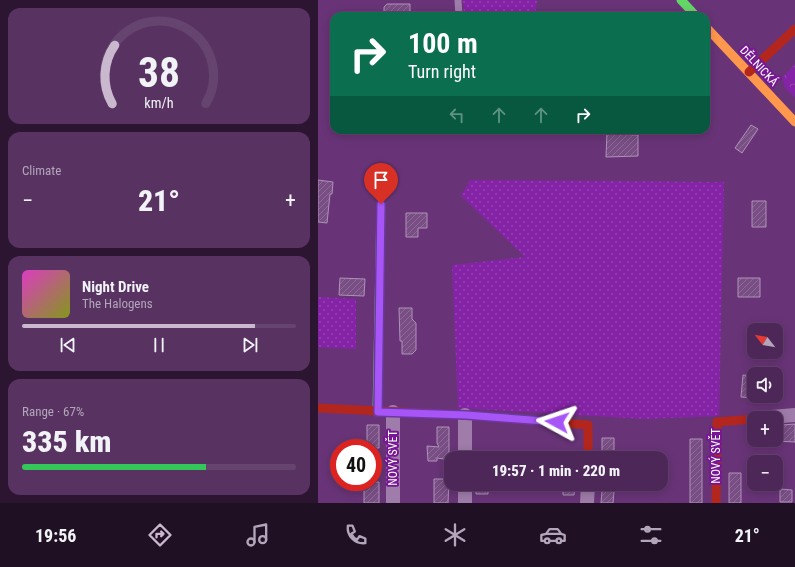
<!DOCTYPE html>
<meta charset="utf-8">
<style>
body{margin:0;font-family:"Roboto Condensed",sans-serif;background:#583362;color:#f1f3f6;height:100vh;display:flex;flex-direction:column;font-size:15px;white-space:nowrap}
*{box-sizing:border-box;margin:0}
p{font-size:13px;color:#b3a5ba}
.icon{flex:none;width:22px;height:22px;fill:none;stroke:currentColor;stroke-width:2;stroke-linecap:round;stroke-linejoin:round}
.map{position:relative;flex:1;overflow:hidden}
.sheet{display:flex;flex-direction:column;gap:8px;padding:8px;background:#2b1531;width:318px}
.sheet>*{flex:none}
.banner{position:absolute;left:12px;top:12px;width:380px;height:122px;border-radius:12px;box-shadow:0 2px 10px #0003,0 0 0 1px #65446f;background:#0b6e4f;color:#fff;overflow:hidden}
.needle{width:26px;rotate:301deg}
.fabs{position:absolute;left:429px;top:323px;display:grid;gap:8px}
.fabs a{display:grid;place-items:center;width:36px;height:36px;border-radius:8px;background:#4e2759;box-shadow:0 2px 10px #0003,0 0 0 1px #65446f;font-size:20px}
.speed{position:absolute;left:12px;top:439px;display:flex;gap:8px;font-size:20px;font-weight:700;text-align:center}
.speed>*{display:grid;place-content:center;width:52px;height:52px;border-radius:50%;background:#4e2759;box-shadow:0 2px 10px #0003,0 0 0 1px #65446f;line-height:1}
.speed .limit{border:6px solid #d22;background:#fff;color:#111}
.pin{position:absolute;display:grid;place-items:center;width:34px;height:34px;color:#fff;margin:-41px -17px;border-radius:50% 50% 50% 0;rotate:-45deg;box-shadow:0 0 4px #0007}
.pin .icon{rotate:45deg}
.me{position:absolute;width:44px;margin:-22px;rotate:275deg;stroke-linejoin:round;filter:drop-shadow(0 0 3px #0008)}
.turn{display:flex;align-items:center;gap:14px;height:84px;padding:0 12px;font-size:18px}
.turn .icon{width:52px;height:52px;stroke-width:2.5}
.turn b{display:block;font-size:28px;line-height:34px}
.lanes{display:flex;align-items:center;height:38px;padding:0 12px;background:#0003;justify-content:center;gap:20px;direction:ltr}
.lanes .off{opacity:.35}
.big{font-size:30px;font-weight:800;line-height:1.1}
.sheet .card{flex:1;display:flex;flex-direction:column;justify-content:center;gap:6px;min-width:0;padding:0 14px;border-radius:12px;background:#583362}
.sheet .dial{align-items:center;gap:0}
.dial svg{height:104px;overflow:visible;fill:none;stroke:#65446f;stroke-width:7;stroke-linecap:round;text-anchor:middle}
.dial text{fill:#f1f3f6;stroke:none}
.song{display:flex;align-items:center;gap:12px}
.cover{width:48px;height:48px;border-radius:6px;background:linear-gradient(135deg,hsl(310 70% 55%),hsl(70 70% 35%))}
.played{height:4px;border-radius:2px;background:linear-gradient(90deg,#cab8cf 85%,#65446f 85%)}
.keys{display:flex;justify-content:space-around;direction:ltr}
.heat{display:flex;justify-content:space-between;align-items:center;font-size:22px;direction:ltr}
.charge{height:6px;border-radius:3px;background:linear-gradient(90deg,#34c759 67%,#65446f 0)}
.trip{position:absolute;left:126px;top:451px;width:224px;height:40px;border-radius:12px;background:#4e2759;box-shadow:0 2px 10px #0003,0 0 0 1px #65446f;font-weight:800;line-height:40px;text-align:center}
.menu{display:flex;height:64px;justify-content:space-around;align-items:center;background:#1f1024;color:#b3a5ba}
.menu .icon{width:28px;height:28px}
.menu .current{color:#cab8cf}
.menu b{font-size:18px;color:#f1f3f6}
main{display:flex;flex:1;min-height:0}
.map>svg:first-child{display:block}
</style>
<main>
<section class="sheet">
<div class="card dial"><svg viewBox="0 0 100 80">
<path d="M14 69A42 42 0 1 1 86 69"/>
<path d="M14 69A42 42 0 0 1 16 24" stroke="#cab8cf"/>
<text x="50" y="56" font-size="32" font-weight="700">38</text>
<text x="50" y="72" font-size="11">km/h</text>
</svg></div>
<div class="card"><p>Climate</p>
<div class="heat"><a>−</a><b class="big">21°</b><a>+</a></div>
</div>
<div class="card">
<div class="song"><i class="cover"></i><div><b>Night Drive</b><p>The Halogens</p></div></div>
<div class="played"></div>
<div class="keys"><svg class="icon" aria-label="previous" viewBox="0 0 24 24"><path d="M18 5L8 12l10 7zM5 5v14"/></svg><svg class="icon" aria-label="pause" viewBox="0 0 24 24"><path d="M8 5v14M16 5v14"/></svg><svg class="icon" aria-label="next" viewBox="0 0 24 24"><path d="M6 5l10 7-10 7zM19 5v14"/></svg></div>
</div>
<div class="card"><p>Range · 67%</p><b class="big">335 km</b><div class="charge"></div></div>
</section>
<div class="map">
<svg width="477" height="503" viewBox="0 0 477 503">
<defs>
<pattern id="grass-dots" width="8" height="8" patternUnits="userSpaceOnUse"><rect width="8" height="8" fill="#8523a6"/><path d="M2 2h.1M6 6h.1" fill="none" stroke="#9744b3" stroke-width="1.8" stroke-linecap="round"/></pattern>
<pattern id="forest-crowns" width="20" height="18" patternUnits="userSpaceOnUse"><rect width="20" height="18" fill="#8523a6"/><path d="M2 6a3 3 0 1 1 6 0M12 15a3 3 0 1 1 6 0" fill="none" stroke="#9744b3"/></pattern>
<pattern id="building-hatch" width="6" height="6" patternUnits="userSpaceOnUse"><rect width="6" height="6" fill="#784e84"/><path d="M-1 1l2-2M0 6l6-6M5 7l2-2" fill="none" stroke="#8c6996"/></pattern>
</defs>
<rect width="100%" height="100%" fill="#683477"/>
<path fill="url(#grass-dots)" d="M 144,0 L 219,0 L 217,16 L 145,16 L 146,5 Z
M 152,180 L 406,182 L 401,416 L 327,419 L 140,408 L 134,265 L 207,257 L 143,196 Z
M 0,297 L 38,299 L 38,349 L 0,347 Z"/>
<path fill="url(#forest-crowns)" d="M 477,64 L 477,98 L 467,88 L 464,78 Z"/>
<path fill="url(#building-hatch)" stroke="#af92b8" d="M 69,4 L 92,4 L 92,16 L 68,16 L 66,13 L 66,7 Z
M 433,125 L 440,129 L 424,153 L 417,148 Z
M 289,132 L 298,132 L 298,134 L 320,135 L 320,156 L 288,157 Z
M 0,180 L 15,182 L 14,194 L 12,194 L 9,223 L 0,222 Z
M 434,201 L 448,201 L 448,227 L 434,227 Z
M 88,213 L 109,213 L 109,228 L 100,228 L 100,237 L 88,237 Z
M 22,278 L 47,279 L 46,296 L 21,295 Z
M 420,278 L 442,278 L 442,297 L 420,297 Z
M 81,308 L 94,308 L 94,319 L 98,323 L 98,350 L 94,354 L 84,354 L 84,341 L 82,341 Z
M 425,375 L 436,376 L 436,398 L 423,397 Z
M 477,424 L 477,442 L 458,441 L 458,429 L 464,430 L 464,425 Z
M 49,425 L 61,425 L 61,448 L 49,448 Z
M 119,427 L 131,427 L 131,467 L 126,459 L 119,458 L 119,461 L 110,461 L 109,446 L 121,447 L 119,443 Z
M 284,438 L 296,438 L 296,458 L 284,458 Z
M 372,439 L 384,439 L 384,503 L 372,503 Z
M 411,473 L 423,473 L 423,503 L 411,503 Z
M 116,479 L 131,479 L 130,503 L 116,503 Z
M 46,482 L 61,482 L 61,503 L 46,503 Z
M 158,484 L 170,484 L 170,494 L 158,494 Z
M 245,484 L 257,484 L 256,495 L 245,495 Z
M 462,489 L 474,490 L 474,502 L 462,502 Z
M 284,491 L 296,491 L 295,503 L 283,503 Z"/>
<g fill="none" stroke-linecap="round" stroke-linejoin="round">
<path stroke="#9f7caa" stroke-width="7" d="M 140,0 L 141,16"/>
<path stroke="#9f7caa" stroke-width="14" d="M 75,412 L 75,503
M 442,418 L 477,415
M 147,458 L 147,415
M 147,503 L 147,484
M 269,503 L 270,484"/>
<path stroke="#63d668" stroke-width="9" d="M 363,0 L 378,16
M 59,412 L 63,204"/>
<path stroke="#ff974d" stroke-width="9" d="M 388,27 L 477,122"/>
<path stroke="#b3261e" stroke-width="9" d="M 431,72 L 477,29
M 0,408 L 147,415 L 270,425 L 270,458
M 398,503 L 399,422 L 436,419"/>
</g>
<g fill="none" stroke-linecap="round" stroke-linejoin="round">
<g stroke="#6d37a1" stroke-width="10">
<path id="route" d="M 63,204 L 60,412 L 148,415 L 239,422"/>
</g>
<use href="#route" stroke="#a855f7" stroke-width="7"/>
</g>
<g text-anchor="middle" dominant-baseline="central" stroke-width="4" stroke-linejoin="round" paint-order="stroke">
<g font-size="12" fill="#fff" stroke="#771794">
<text transform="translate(441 66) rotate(47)">DĚLNICKÁ</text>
<text transform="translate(398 456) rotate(-90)">NOVÝ SVĚT</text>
<text transform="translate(75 458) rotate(-90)">NOVÝ SVĚT</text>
</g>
</g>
</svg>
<div class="fabs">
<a><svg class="needle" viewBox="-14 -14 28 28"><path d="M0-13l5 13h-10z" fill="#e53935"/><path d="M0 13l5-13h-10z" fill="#b3a5ba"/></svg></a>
<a><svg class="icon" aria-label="sound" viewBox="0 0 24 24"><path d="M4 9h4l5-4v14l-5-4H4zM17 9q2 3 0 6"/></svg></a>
<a>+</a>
<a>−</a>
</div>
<div class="speed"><div class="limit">40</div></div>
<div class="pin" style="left:63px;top:204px;background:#d93025"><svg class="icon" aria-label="arrive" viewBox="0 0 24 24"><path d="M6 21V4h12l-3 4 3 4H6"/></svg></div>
<svg class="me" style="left:239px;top:422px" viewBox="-20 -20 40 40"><path d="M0-17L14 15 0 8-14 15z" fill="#a855f7" stroke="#fff" stroke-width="4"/></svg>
<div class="trip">19:57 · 1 min · 220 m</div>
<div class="banner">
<div class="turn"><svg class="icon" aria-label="right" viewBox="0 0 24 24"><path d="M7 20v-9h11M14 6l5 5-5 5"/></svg><div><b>100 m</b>Turn right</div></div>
<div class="lanes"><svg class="icon off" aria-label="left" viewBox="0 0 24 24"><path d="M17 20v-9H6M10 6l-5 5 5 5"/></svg><svg class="icon off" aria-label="ahead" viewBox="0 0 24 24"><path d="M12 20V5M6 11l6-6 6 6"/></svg><svg class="icon off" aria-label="ahead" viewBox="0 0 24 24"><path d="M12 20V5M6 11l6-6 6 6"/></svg><svg class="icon" aria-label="right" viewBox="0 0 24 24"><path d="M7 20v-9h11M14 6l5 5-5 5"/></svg></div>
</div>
</div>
</main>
<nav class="menu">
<b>19:56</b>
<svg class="icon current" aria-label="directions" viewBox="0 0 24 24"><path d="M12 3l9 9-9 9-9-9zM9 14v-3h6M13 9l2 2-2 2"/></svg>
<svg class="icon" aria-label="music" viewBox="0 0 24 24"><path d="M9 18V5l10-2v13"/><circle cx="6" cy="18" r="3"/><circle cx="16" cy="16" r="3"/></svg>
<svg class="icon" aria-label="phone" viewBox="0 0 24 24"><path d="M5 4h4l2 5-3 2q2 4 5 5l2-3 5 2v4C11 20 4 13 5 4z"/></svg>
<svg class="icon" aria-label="climate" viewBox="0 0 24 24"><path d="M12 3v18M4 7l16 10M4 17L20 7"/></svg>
<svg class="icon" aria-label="car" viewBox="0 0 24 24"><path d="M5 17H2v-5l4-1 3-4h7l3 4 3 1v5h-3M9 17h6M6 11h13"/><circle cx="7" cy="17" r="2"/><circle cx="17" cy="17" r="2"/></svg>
<svg class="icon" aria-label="filters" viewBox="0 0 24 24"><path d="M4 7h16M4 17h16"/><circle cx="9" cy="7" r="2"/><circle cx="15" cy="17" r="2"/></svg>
<b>21°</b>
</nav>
